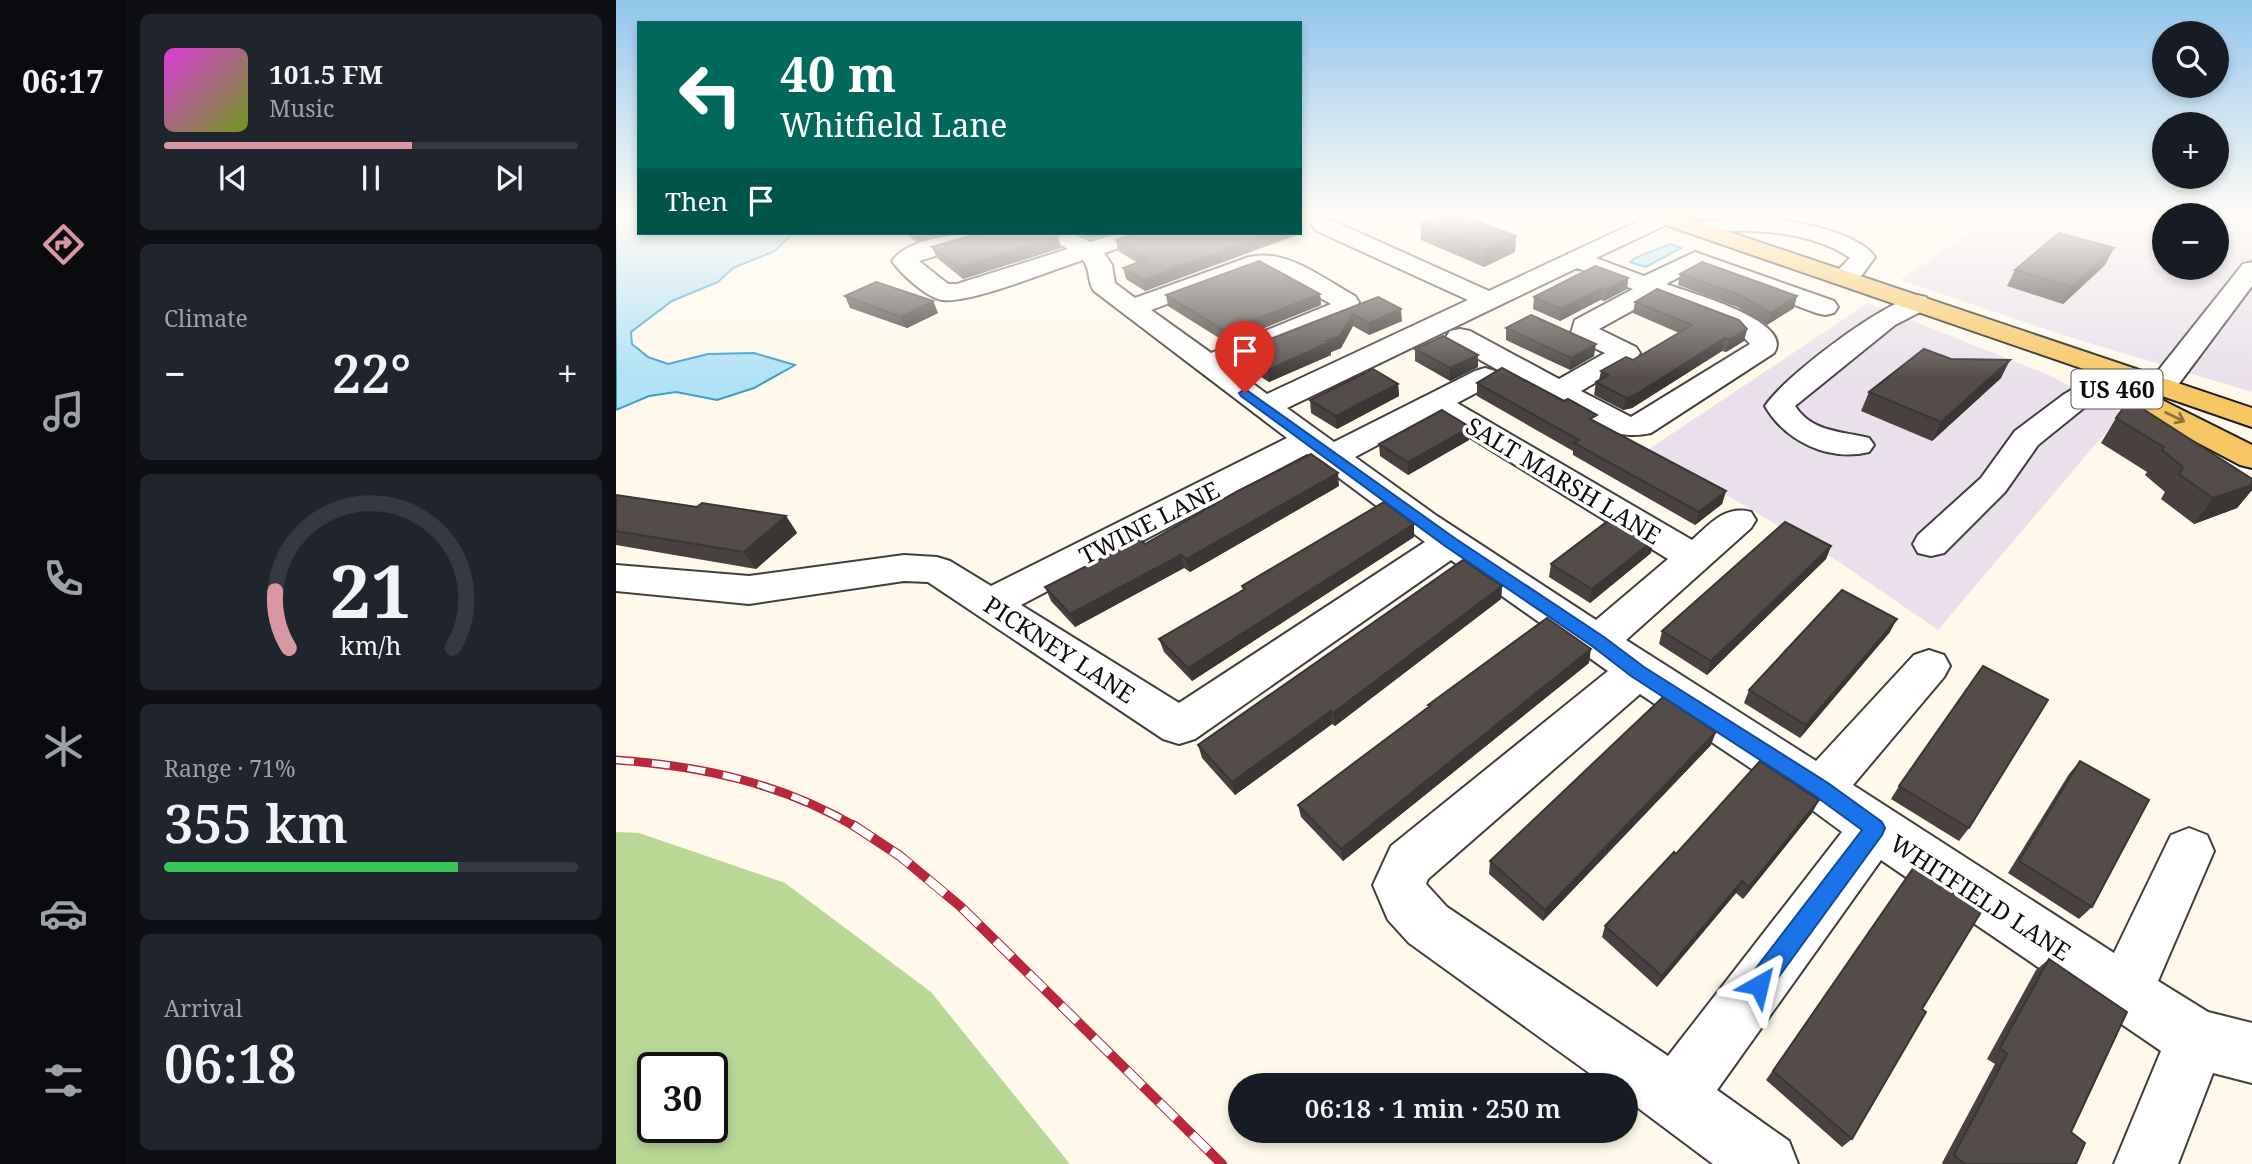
<!DOCTYPE html>
<meta charset="utf-8">
<style>
body{margin:0;font-family:"Noto Serif",serif;background:#20242c;color:#f1f3f6;height:100vh;display:flex;flex-direction:column;font-size:26px;white-space:nowrap}
*{box-sizing:border-box;margin:0}
p{font-size:23px;color:#9ea1a6}
.icon{flex:none;width:38px;height:38px;fill:none;stroke:currentColor;stroke-width:2;stroke-linecap:round;stroke-linejoin:round}
.map{position:relative;flex:1;overflow:hidden}
.details{display:flex;flex-direction:column;gap:14px;padding:14px;background:#0d0f14;width:490px}
.details>*{flex:none}
.banner{position:absolute;left:21px;top:21px;width:665px;height:214px;border-radius:0px;box-shadow:0 4px 10px #0003;background:#00695c;color:#fff;overflow:hidden}
.controls{position:absolute;left:1536px;top:21px;display:grid;gap:14px}
.controls a{display:grid;place-items:center;width:77px;height:77px;border-radius:50%;background:#171b24;box-shadow:0 4px 10px #0003;font-size:35px}
.speed{position:absolute;left:21px;top:1052px;display:flex;gap:14px;font-size:35px;font-weight:700;text-align:center}
.speed>*{display:grid;place-content:center;width:91px;height:91px;border-radius:50%;background:#171b24;box-shadow:0 4px 10px #0003;line-height:1}
.speed .limit{border:4px solid #111;border-radius:10px;background:#fff;color:#111}
.pin{position:absolute;display:grid;place-items:center;width:60px;height:60px;color:#fff;margin:-72px -30px;border-radius:50% 50% 50% 0;rotate:-45deg;box-shadow:0 0 7px #0007}
.pin .icon{rotate:45deg}
.me{position:absolute;width:77px;margin:-38px;rotate:37deg;stroke-linejoin:round;filter:drop-shadow(0 0 5px #0008)}
.turn{display:flex;align-items:center;gap:24px;height:147px;padding:0 28px;font-size:32px}
.turn .icon{width:91px;height:91px;stroke-width:2.5}
.turn b{display:block;font-size:49px;line-height:60px}
.then{display:flex;align-items:center;height:66px;padding:0 28px;background:#0003;gap:14px;font-size:26px}
.big{font-size:52px;font-weight:600;line-height:1.1}
.details .widget{flex:1;display:flex;flex-direction:column;justify-content:center;gap:10px;min-width:0;padding:0 24px;border-radius:10px;background:#20242c}
.details .dial{align-items:center;gap:0}
.dial svg{height:182px;overflow:visible;fill:none;stroke:#363941;stroke-width:7;stroke-linecap:round;text-anchor:middle}
.dial text{fill:#f1f3f6;stroke:none}
.song{display:flex;align-items:center;gap:21px}
.cover{width:84px;height:84px;border-radius:10px;background:linear-gradient(135deg,hsl(300 70% 55%),hsl(80 70% 35%))}
.played{height:7px;border-radius:4px;background:linear-gradient(90deg,#d897a1 60%,#363941 60%)}
.keys{display:flex;justify-content:space-around;direction:ltr}
.heat{display:flex;justify-content:space-between;align-items:center;font-size:38px;direction:ltr}
.charge{height:10px;border-radius:5px;background:linear-gradient(90deg,#34c759 71%,#363941 0)}
.trip{position:absolute;left:612px;top:1073px;width:410px;height:70px;border-radius:35px;background:#171b24;box-shadow:0 4px 10px #0003;font-weight:600;line-height:70px;text-align:center}
main{display:flex;flex:1;min-height:0}
.menu{display:flex;flex-direction:column;width:126px;justify-content:space-around;align-items:center;background:#090b0e;color:#9ea1a6}
.menu .icon{width:49px;height:49px}
.menu .on{color:#d897a1}
.menu b{font-size:32px;color:#f1f3f6}
.map>svg:first-child{display:block}
</style>
<main>
<nav class="menu">
<b>06:17</b>
<svg class="icon on" aria-label="directions" viewBox="0 0 24 24"><path d="M12 3l9 9-9 9-9-9zM9 14v-3h6M13 9l2 2-2 2"/></svg>
<svg class="icon" aria-label="music" viewBox="0 0 24 24"><path d="M9 18V5l10-2v13"/><circle cx="6" cy="18" r="3"/><circle cx="16" cy="16" r="3"/></svg>
<svg class="icon" aria-label="phone" viewBox="0 0 24 24"><path d="M5 4h4l2 5-3 2q2 4 5 5l2-3 5 2v4C11 20 4 13 5 4z"/></svg>
<svg class="icon" aria-label="climate" viewBox="0 0 24 24"><path d="M12 3v18M4 7l16 10M4 17L20 7"/></svg>
<svg class="icon" aria-label="car" viewBox="0 0 24 24"><path d="M5 17H2v-5l4-1 3-4h7l3 4 3 1v5h-3M9 17h6M6 11h13"/><circle cx="7" cy="17" r="2"/><circle cx="17" cy="17" r="2"/></svg>
<svg class="icon" aria-label="filters" viewBox="0 0 24 24"><path d="M4 7h16M4 17h16"/><circle cx="9" cy="7" r="2"/><circle cx="15" cy="17" r="2"/></svg>
</nav>
<section class="details">
<div class="widget">
<div class="song"><i class="cover"></i><div><b>101.5 FM</b><p>Music</p></div></div>
<div class="played"></div>
<div class="keys"><svg class="icon" aria-label="previous" viewBox="0 0 24 24"><path d="M18 5L8 12l10 7zM5 5v14"/></svg><svg class="icon" aria-label="pause" viewBox="0 0 24 24"><path d="M8 5v14M16 5v14"/></svg><svg class="icon" aria-label="next" viewBox="0 0 24 24"><path d="M6 5l10 7-10 7zM19 5v14"/></svg></div>
</div>
<div class="widget"><p>Climate</p>
<div class="heat"><a>−</a><b class="big">22°</b><a>+</a></div>
</div>
<div class="widget dial"><svg viewBox="0 0 100 80">
<path d="M14 69A42 42 0 1 1 86 69"/>
<path d="M14 69A42 42 0 0 1 8 44" stroke="#d897a1"/>
<text x="50" y="56" font-size="32" font-weight="700">21</text>
<text x="50" y="72" font-size="11">km/h</text>
</svg></div>
<div class="widget"><p>Range · 71%</p><b class="big">355 km</b><div class="charge"></div></div>
<div class="widget"><p>Arrival</p><b class="big">06:18</b></div>
</section>
<div class="map">
<svg width="1636" height="1164" viewBox="0 0 1636 1164">
<rect width="100%" height="100%" fill="#fff9eb"/>
<path fill="#e9e0eb" d="M 1378,217 L 1549,217 L 1549,268 L 1601,268 L 1601,217 L 1636,217 L 1636,392 L 1447,335 L 1284,280 Z
M 1252,303 L 1433,375 L 1506,413 L 1322,630 L 1223,562 L 1033,449 Z"/>
<path fill="#b9d896" fill-rule="evenodd" d="M 0,832 L 23,833 L 169,883 L 315,992 L 454,1164 L 0,1164 ZM 37,1068 L 96,1068 L 96,1127 L 37,1127 Z"/>
<path fill="#b1e1f5" stroke="#3a9dca" stroke-width="2" d="M 0,217 L 23,217 L 23,233 L 177,233 L 159,251 L 117,268 L 102,282 L 56,301 L 15,332 L 16,344 L 32,357 L 52,364 L 92,354 L 138,353 L 179,365 L 138,388 L 101,400 L 60,392 L 33,396 L 0,410 Z
M 1054,244 L 1065,248 L 1030,267 L 1014,262 L 1019,258 Z"/>
<g fill="none" stroke-linecap="round" stroke-linejoin="round">
<g stroke="#3f3f3f" stroke-width="4">
<path id="minor" d="M 1031,217 L 1059,217 L 1056,222 L 980,258 L 1028,276 L 1079,252 L 1218,301 L 1222,307 L 1218,313 L 1209,315 L 1200,313 L 1081,268 L 1050,284 C 1071,292 1180,321 1158,353 L 1035,433 C 1017,437 1005,435 987,429 L 834,343 L 830,337 L 834,331 L 844,329 L 854,331 L 943,379 L 989,353 L 959,339 L 955,333 L 959,320 L 1017,289 L 961,268 L 671,408 L 718,442 L 859,371 L 869,368 L 879,371 L 884,377 L 879,383 L 841,403 L 1076,540 C 1094,524 1109,505 1135,512 L 1140,520 L 1135,528 L 1010,640 L 1200,761 L 1298,655 L 1313,650 L 1328,655 L 1334,666 L 1328,677 L 1237,785 L 1498,953 L 1555,835 L 1573,828 L 1591,835 L 1598,851 L 1542,981 L 1592,1012 L 1636,1023 L 1636,1083 L 1597,1073 L 1562,1164 L 1498,1164 L 1545,1051 L 1265,860 L 1101,1090 L 1173,1141 L 1182,1164 L 1097,1164 L 1010,1099 L 1010,1085 L 990,1085 L 793,943 L 772,920 L 757,885 L 775,846 L 992,671 L 835,560 L 579,739 L 563,744 L 547,739 L 312,582 L 288,581 L 133,604 L 0,591 L 0,565 L 133,576 L 288,555 L 321,557 L 334,561 L 375,586 L 671,438 L 478,291 C 471,282 475,270 467,260 C 435,270 357,303 327,300 C 311,298 285,274 276,261 C 293,236 352,233 380,233 L 377,238 L 303,261 L 332,284 L 341,284 L 452,249 L 432,238 L 429,233 L 456,233 L 474,242 L 503,233 L 537,233 L 534,238 L 488,253 L 496,265 L 499,283 L 519,298 L 633,257 C 670,248 708,279 739,296 L 743,302 L 738,314 L 613,366 L 651,394 L 852,300 L 699,230 L 696,225 L 699,220 L 715,220 L 873,291 ZM 645,269 L 653,269 L 715,304 L 595,353 L 535,310 ZM 1039,298 L 1121,330 L 1134,344 L 1015,417 L 965,391 L 1020,359 L 1024,353 L 1020,347 L 983,329 ZM 818,415 L 1052,559 L 980,620 L 821,516 L 739,457 ZM 691,454 L 809,542 L 563,703 L 405,605 ZM 1024,694 L 1188,804 L 1226,832 L 1052,1056 L 831,907 L 810,884 L 812,879 Z
M 1132,217 C 1164,218 1240,229 1259,257 L 1246,275 L 1227,284 L 1218,282 L 1215,277 L 1234,258 C 1206,237 1152,229 1118,231 C 1104,231 1089,236 1075,233 L 1072,228 L 1075,223 Z
M 1636,262 L 1636,286 L 1556,393 L 1545,396 L 1534,393 L 1530,387 L 1534,381 L 1627,264 Z
M 1301,295 L 1310,297 L 1314,303 L 1310,309 L 1279,325 L 1179,406 C 1197,433 1226,431 1253,438 L 1258,445 L 1253,452 C 1213,462 1169,441 1149,406 C 1170,375 1265,304 1301,295 Z
M 1487,374 L 1497,377 L 1502,383 L 1497,389 L 1469,407 L 1422,445 L 1389,492 L 1328,553 L 1315,556 L 1302,553 L 1297,544 L 1302,535 L 1365,478 L 1399,431 L 1447,395 L 1477,377 Z"/>
</g>
<g stroke="#1d1d1d" stroke-width="4">
<path id="major" d="M 1038,217 L 1069,217 L 1636,408 L 1636,427 L 1041,222 Z
M 1527,393 L 1538,396 L 1636,445 L 1636,468 L 1624,465 L 1516,408 L 1512,402 L 1516,396 Z"/>
</g>
<use href="#minor" fill="#fff" fill-rule="evenodd"/>
<use href="#major" fill="#f6c664" fill-rule="evenodd"/>
<g stroke="#b9273a" stroke-width="9">
<path id="rail-far1" d="M 0,760 C 86,766 165,783 240,827"/>
</g>
<g stroke="#b9273a" stroke-width="10">
<path id="rail" d="M 237,825 L 284,856 L 344,906 L 606,1164"/>
</g>
<use href="#rail-far1" stroke="#fff" stroke-width="6" stroke-dasharray="18" stroke-linecap="butt"/>
<use href="#rail" stroke="#fff" stroke-width="8" stroke-dasharray="23" stroke-linecap="butt"/>
</g>
<path fill="#48413f" d="M 1535,217 L 1549,217 L 1549,220 Z
M 805,224 L 900,236 L 899,252 L 868,267 L 805,240 Z
M 289,233 L 339,233 L 300,242 Z
M 461,233 L 495,233 L 474,239 Z
M 683,234 L 529,291 L 510,279 L 507,268 L 522,263 L 502,251 L 500,240 Z
M 316,247 L 445,248 L 347,279 L 321,258 Z
M 1489,265 L 1447,304 L 1391,286 L 1399,270 Z
M 1064,274 L 1178,308 L 1151,325 L 1121,307 L 1062,285 Z
M 1012,278 L 1011,289 L 988,301 L 984,300 L 944,321 L 917,309 L 918,297 Z
M 704,294 L 705,305 L 611,343 L 552,306 L 550,295 Z
M 229,296 L 317,301 L 322,313 L 291,328 L 234,308 Z
M 762,297 L 786,321 L 753,335 L 737,326 L 725,348 L 715,352 L 715,355 L 653,382 L 631,368 L 629,356 L 635,353 L 634,347 Z
M 1019,302 L 1131,329 L 1128,341 L 1110,352 L 1106,351 L 1016,408 L 1007,410 L 978,395 L 980,382 L 983,380 L 985,371 L 1017,360 L 1063,333 L 1017,313 Z
M 890,328 L 978,356 L 954,370 L 890,340 Z
M 799,349 L 862,367 L 834,381 L 799,361 Z
M 1385,378 L 1316,441 L 1245,411 L 1253,392 Z
M 861,383 L 980,422 L 1110,491 L 1106,504 L 1079,525 L 957,455 L 957,451 L 861,396 Z
M 782,384 L 783,396 L 721,429 L 695,413 L 694,400 Z
M 1500,418 L 1636,479 L 1636,490 L 1621,508 L 1578,524 L 1545,499 L 1549,492 L 1529,475 L 1531,472 L 1485,443 Z
M 854,427 L 853,440 L 792,475 L 764,456 L 763,444 Z
M 723,486 L 574,572 L 568,568 L 459,627 L 435,601 L 429,587 L 529,544 Z
M 0,495 L 81,507 L 170,516 L 181,533 L 140,569 L 0,545 Z
M 798,524 L 798,537 L 576,681 L 548,652 L 543,639 L 627,590 L 626,586 Z
M 1215,546 L 1210,559 L 1091,675 L 1043,644 L 1046,631 Z
M 1035,553 L 974,603 L 933,577 L 935,564 Z
M 886,586 L 885,599 L 719,726 L 716,724 L 619,795 L 586,758 L 582,745 Z
M 1274,632 L 1184,738 L 1128,703 L 1133,690 Z
M 973,663 L 727,861 L 685,817 L 682,805 L 812,707 L 812,705 Z
M 1095,745 L 927,921 L 873,874 L 874,861 Z
M 1464,761 L 1476,907 L 1463,919 L 1392,873 L 1453,774 Z
M 1283,786 L 1353,828 L 1343,841 L 1275,799 Z
M 1203,800 L 1196,813 L 1127,899 L 1120,893 L 1041,987 L 986,937 L 989,926 L 1060,854 Z
M 1298,867 L 1306,1009 L 1236,1139 L 1226,1147 L 1150,1080 Z
M 1433,959 L 1460,1164 L 1327,1164 L 1326,1163 L 1379,1064 L 1371,1059 L 1420,970 Z"/>
<path fill="#3b3533" d="M 296,233 L 339,233 L 300,242 Z
M 472,233 L 495,233 L 474,239 Z
M 655,233 L 683,233 L 683,234 L 529,291 L 527,280 Z
M 900,236 L 899,252 L 868,267 L 869,250 Z
M 442,237 L 445,248 L 347,279 L 343,268 Z
M 1498,248 L 1489,265 L 1447,304 L 1456,287 Z
M 1012,278 L 1011,289 L 988,301 L 990,290 Z
M 986,288 L 984,300 L 944,321 L 945,309 Z
M 704,294 L 705,305 L 611,343 L 609,331 Z
M 1181,296 L 1178,308 L 1151,325 L 1155,313 Z
M 317,301 L 322,313 L 291,328 L 285,317 Z
M 785,309 L 786,321 L 753,335 L 753,323 Z
M 737,314 L 737,326 L 725,348 L 715,352 L 715,355 L 653,382 L 652,370 L 711,341 Z
M 1131,329 L 1128,341 L 1110,352 L 1113,340 Z
M 1109,338 L 1106,351 L 1016,408 L 1007,410 L 1010,398 Z
M 980,344 L 978,356 L 954,370 L 955,358 Z
M 862,355 L 862,367 L 834,381 L 834,368 Z
M 1394,360 L 1385,378 L 1316,441 L 1325,422 Z
M 782,384 L 783,396 L 721,429 L 720,416 Z
M 854,427 L 853,440 L 792,475 L 792,462 Z
M 722,473 L 723,486 L 574,572 L 570,559 Z
M 1636,485 L 1636,490 L 1621,508 L 1578,524 L 1597,498 Z
M 1110,491 L 1106,504 L 1079,525 L 1083,512 Z
M 170,516 L 181,533 L 140,569 L 128,552 Z
M 798,524 L 798,537 L 576,681 L 572,668 Z
M 1038,540 L 1035,553 L 974,603 L 976,589 Z
M 1215,546 L 1210,559 L 1091,675 L 1095,661 Z
M 565,555 L 568,568 L 459,627 L 454,614 Z
M 886,586 L 885,599 L 719,726 L 717,713 Z
M 1281,619 L 1274,632 L 1184,738 L 1190,725 Z
M 975,649 L 973,663 L 727,861 L 725,849 Z
M 715,711 L 716,724 L 619,795 L 616,782 Z
M 1100,732 L 1095,745 L 927,921 L 929,910 Z
M 1203,800 L 1196,813 L 1127,899 L 1133,887 Z
M 1126,881 L 1120,893 L 1041,987 L 1046,976 Z"/>
<path fill="#544c49" stroke="#3b3533" stroke-width="2" d="M 823,217 L 850,217 L 900,236 L 869,250 L 805,224 Z
M 364,233 L 434,233 L 442,237 L 343,268 L 316,247 Z
M 522,233 L 655,233 L 527,280 L 507,268 L 532,259 L 500,240 Z
M 1443,233 L 1498,248 L 1456,287 L 1399,270 Z
M 643,261 L 704,294 L 609,331 L 550,295 Z
M 1086,262 L 1181,296 L 1155,313 L 1124,295 L 1064,274 Z
M 979,266 L 1012,278 L 990,290 L 986,288 L 945,309 L 918,297 Z
M 260,282 L 317,301 L 285,317 L 229,296 Z
M 1041,289 L 1123,320 L 1131,329 L 1113,340 L 1109,338 L 1019,395 L 1010,398 L 980,382 L 992,375 L 985,371 L 1010,357 L 1017,360 L 1076,325 L 1019,302 Z
M 762,297 L 785,309 L 753,323 L 737,314 L 724,336 L 711,341 L 714,342 L 652,370 L 629,356 L 640,351 L 634,347 Z
M 915,315 L 980,344 L 955,358 L 890,328 Z
M 827,336 L 862,355 L 834,368 L 799,349 Z
M 1308,349 L 1335,359 L 1394,360 L 1325,422 L 1253,392 Z
M 886,368 L 948,401 L 952,399 L 981,415 L 974,419 L 1110,491 L 1083,512 L 958,443 L 963,440 L 861,383 Z
M 757,369 L 782,384 L 720,416 L 694,400 Z
M 1513,400 L 1636,479 L 1636,485 L 1597,498 L 1563,474 L 1567,467 L 1546,450 L 1548,447 L 1500,418 Z
M 826,410 L 854,427 L 792,462 L 763,444 Z
M 695,454 L 722,473 L 570,559 L 565,555 L 454,614 L 429,587 L 524,539 L 529,544 L 622,491 Z
M 0,495 L 81,507 L 86,503 L 170,516 L 128,552 L 0,531 Z
M 768,502 L 798,524 L 572,668 L 543,639 L 629,589 L 626,586 Z
M 997,517 L 1038,540 L 976,589 L 935,564 Z
M 1169,522 L 1215,546 L 1095,661 L 1046,631 Z
M 847,560 L 886,586 L 717,713 L 715,711 L 616,782 L 582,745 Z
M 1226,590 L 1281,619 L 1190,725 L 1133,690 Z
M 931,618 L 975,649 L 725,849 L 682,805 L 814,706 L 812,705 Z
M 1367,666 L 1432,700 L 1353,828 L 1283,786 Z
M 1047,697 L 1100,732 L 929,910 L 874,861 Z
M 1144,761 L 1203,800 L 1133,887 L 1126,881 L 1046,976 L 989,926 L 1058,852 L 1060,854 Z
M 1464,761 L 1533,800 L 1476,907 L 1403,861 Z
M 1298,867 L 1365,912 L 1306,1009 L 1310,1012 L 1236,1139 L 1157,1071 Z
M 1433,959 L 1511,1012 L 1455,1132 L 1469,1143 L 1460,1164 L 1349,1164 L 1338,1155 L 1391,1054 L 1384,1048 Z"/>
<defs><path id="oneway-shaft" d="M-6 0H5M1.5-3L5.5 0L1.5 3" fill="none" stroke-width="1.6" stroke-linecap="round" stroke-linejoin="round" transform="scale(1.75)"/></defs>
<use stroke="#8d723c" href="#oneway-shaft" transform="translate(1559 417) rotate(26)"/>
<linearGradient id="sky" x2="0" y2="1"><stop stop-color="#92c6ed"/><stop offset="0.57" stop-color="#fffcf6"/><stop offset="1" stop-color="#fffcf6" stop-opacity="0"/></linearGradient>
<rect width="1636" height="379" fill="url(#sky)"/>
<path fill="#1a73e8" stroke="#114b97" stroke-width="2" d="M 629,389 L 840,539 L 988,637 L 1028,667 L 1212,783 L 1266,822 L 1269,828 L 1266,835 L 1151,993 L 1143,996 L 1134,993 L 1131,985 L 1134,976 L 1246,830 L 1198,795 L 1015,676 L 976,646 L 829,546 L 625,396 L 623,393 Z"/>
<g text-anchor="middle" dominant-baseline="central" stroke-width="7" stroke-linejoin="round" paint-order="stroke">
<rect fill="#fff" stroke="#555" stroke-width="2" x="1455.5" y="369.5" width="91" height="39" rx="5"/>
<g font-size="23" font-weight="bold" fill="#0c0c0c">
<text x="1501" y="389">US 460</text>
</g>
<g font-size="24" fill="#0c0c0c" stroke="#fff">
<text transform="translate(948 480) rotate(31)">SALT MARSH LANE</text>
<text transform="translate(533 522) rotate(-27)">TWINE LANE</text>
<text transform="translate(444 649) rotate(33)">PICKNEY LANE</text>
<text transform="translate(1365 897) rotate(33)">WHITFIELD LANE</text>
</g>
</g>
</svg>
<div class="controls">
<a><svg class="icon" aria-label="search" viewBox="0 0 24 24"><circle cx="10" cy="10" r="6"/><path d="M15 15l6 6"/></svg></a>
<a>+</a>
<a>−</a>
</div>
<div class="speed"><div class="limit">30</div></div>
<div class="pin" style="left:629px;top:393px;background:#d93025"><svg class="icon" aria-label="arrive" viewBox="0 0 24 24"><path d="M6 21V4h12l-3 4 3 4H6"/></svg></div>
<svg class="me" style="left:1143px;top:985px" viewBox="-20 -20 40 40"><path d="M0-17L14 15 0 8-14 15z" fill="#1a73e8" stroke="#fff" stroke-width="4"/></svg>
<div class="trip">06:18 · 1 min · 250 m</div>
<div class="banner">
<div class="turn"><svg class="icon" aria-label="left" viewBox="0 0 24 24"><path d="M17 20v-9H6M10 6l-5 5 5 5"/></svg><div><b>40 m</b>Whitfield Lane</div></div>
<div class="then">Then<svg class="icon" aria-label="arrive" viewBox="0 0 24 24"><path d="M6 21V4h12l-3 4 3 4H6"/></svg></div>
</div>
</div>
</main>
